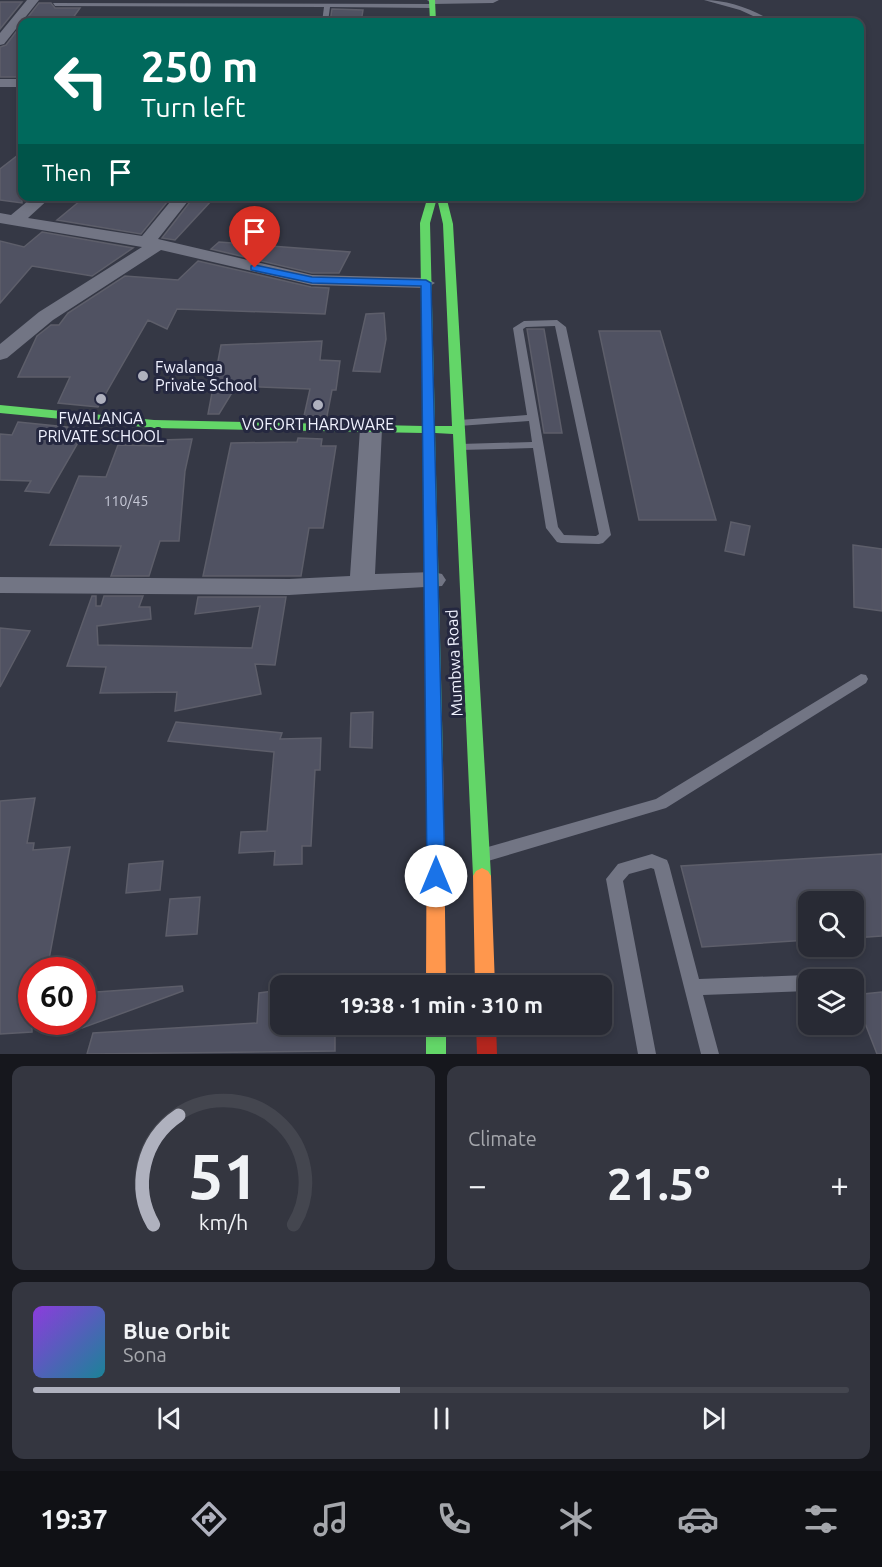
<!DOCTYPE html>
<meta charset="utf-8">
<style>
body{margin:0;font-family:Ubuntu,sans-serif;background:#343640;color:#f1f3f6;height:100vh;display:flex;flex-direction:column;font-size:22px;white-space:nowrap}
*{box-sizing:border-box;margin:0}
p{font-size:20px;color:#a5a7ac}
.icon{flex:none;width:33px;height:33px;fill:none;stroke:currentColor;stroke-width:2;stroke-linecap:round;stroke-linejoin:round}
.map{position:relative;height:1054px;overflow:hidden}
.sheet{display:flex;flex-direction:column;gap:12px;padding:12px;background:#16171d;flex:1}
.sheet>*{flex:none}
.guide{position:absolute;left:18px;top:18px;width:846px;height:183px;border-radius:12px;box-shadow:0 3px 9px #0003,0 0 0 2px #44464f;background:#00695c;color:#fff;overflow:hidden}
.fabs{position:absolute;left:798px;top:891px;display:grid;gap:12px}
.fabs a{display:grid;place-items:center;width:66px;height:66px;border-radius:12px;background:#282a34;box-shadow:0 3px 9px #0003,0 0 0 2px #44464f;font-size:30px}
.speed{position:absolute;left:18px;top:957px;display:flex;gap:12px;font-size:30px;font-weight:700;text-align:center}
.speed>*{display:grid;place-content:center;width:78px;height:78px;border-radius:50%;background:#282a34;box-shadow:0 3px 9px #0003,0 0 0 2px #44464f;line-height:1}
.speed .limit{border:9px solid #d22;background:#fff;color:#111}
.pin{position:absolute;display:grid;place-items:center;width:51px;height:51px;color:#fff;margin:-62px -26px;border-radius:50% 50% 50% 0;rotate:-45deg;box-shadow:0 0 6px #0007}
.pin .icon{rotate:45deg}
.me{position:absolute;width:66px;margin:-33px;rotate:0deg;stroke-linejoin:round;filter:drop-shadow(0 0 4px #0008)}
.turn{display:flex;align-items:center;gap:21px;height:126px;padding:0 24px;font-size:27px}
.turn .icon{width:78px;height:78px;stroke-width:2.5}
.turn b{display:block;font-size:42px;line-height:51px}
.then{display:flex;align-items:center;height:57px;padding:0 24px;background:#0003;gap:12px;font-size:22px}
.big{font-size:45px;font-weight:700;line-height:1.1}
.sheet .widget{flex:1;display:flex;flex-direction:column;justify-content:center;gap:9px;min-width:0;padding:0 21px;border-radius:12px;background:#343640}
.sheet .dial{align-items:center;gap:0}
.dial svg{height:156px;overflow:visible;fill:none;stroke:#44464f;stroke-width:7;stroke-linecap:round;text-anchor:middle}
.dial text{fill:#f1f3f6;stroke:none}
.song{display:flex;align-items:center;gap:18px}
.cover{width:72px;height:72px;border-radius:9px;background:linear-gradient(135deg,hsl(270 70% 55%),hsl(190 70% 35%))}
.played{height:6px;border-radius:3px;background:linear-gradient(90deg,#afb1be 45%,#44464f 45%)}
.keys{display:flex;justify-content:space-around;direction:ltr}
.heat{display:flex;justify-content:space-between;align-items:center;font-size:33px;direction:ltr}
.sheet .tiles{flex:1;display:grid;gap:12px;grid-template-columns:1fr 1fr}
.widget:last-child{grid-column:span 2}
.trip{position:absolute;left:270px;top:975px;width:342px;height:60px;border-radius:12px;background:#282a34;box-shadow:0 3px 9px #0003,0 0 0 2px #44464f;font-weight:700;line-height:60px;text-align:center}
.menu{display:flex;height:96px;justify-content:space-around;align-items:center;background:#101115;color:#a5a7ac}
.menu .icon{width:42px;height:42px}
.menu .active{color:#afb1be}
.menu b{font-size:27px;color:#f1f3f6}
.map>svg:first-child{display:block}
</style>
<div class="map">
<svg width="882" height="1054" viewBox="0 0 882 1054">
<rect width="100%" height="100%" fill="#353845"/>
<path fill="#505262" stroke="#5d5e6a" stroke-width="1.5" d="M 0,2 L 22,2 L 0,29 Z
M 39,3 L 51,3 L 55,8 L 80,8 L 70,22 L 24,22 Z
M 332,9 L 363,10 L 361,22 L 330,22 Z
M 22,24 L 22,77 L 0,77 L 0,47 L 6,45 Z
M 22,152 L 22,203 L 0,200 L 0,169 Z
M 86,196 L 172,196 L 141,234 L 57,220 Z
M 193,198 L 212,200 L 175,240 L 162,238 Z
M 42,232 L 133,248 L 92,276 L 32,266 L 0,303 L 0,241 L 24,247 Z
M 219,242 L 350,252 L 339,273 L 312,273 L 211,249 Z
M 198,261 L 311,287 L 329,288 L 325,314 L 177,309 L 167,329 L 148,320 L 98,407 L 58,403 L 70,377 L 18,377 L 37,336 L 51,325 L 59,325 L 68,313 L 125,276 L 178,280 Z
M 384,313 L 386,339 L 380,372 L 353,371 L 366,314 Z
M 527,329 L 544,329 L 562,433 L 544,433 Z
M 599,331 L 660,331 L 716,520 L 639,520 Z
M 322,341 L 320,360 L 340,361 L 336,390 L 332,390 L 327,416 L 304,416 L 310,389 L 236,386 L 219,414 L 208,414 L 221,345 Z
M 18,422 L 86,429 L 49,493 L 25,491 L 31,481 L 0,480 L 0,434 L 12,435 Z
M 298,438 L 322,439 L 321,446 L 336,446 L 323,528 L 309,528 L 301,576 L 203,576 L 231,443 L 297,442 Z
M 192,439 L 185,471 L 179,541 L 160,541 L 149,576 L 111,576 L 121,546 L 50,545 L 79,476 L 106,477 L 118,445 L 161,446 L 162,440 Z
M 731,522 L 750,526 L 744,555 L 725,551 Z
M 853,545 L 882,549 L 882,611 L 854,607 Z
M 92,596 L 96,596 L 96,606 L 101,606 L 104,596 L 143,596 L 139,607 L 150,607 L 151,619 L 97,626 L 98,645 L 252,648 L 260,606 L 195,614 L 198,597 L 286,597 L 275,665 L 255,664 L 261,694 L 175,711 L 177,692 L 100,693 L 106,667 L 67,666 Z
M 0,628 L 30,631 L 0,687 Z
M 373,712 L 372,748 L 350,747 L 351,713 Z
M 176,722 L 282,733 L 280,739 L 321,738 L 320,770 L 315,770 L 311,846 L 302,846 L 302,864 L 274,865 L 275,851 L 239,853 L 241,832 L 267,831 L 274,752 L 168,741 Z
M 35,798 L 27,843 L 34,843 L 33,850 L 70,847 L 47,970 L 32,970 L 32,1032 L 0,1034 L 0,801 Z
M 882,854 L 882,936 L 854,938 L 854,902 L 808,902 L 808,940 L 702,947 L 681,866 Z
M 163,861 L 160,890 L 126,893 L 129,864 Z
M 200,897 L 197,934 L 166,936 L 170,899 Z
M 182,986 L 183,991 L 82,1028 L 82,993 Z
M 280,990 L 280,1024 L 335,1024 L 335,1051 L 87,1054 L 93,1033 L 257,1023 L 259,993 Z
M 882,992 L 882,1054 L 877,1054 L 854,995 Z"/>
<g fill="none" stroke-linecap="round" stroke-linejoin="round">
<path fill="#727584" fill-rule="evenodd" d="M 704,0 C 727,0 754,9 773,22 L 766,22 L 740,10 Z
M 53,3 L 432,4 L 435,6 L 432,8 L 330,7 L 328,22 L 322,22 L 324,7 L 55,6 Z
M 557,320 L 566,327 L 611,535 L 603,543 L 599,544 L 561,543 L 557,542 L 546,528 L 533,448 L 460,450 L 454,447 L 460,444 L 532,442 L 529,421 L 459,426 L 454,423 L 459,420 L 527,415 L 513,328 L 524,321 ZM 555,326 L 599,534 L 596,536 L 564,535 L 558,527 L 523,329 L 526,327 Z
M 861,674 L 866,675 L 868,679 L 866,683 L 666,808 L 488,861 L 482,859 L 480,854 L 482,849 L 488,847 L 656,799 Z
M 652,854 L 667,860 L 669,865 L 699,979 L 808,975 L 815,980 L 808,980 L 808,991 L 703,995 L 719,1054 L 701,1054 L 654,869 L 651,868 L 629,874 L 623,881 L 656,1054 L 638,1054 L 606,879 L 618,864 Z"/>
<path fill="#727584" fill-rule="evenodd" d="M 27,0 L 39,0 L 4,44 L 0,45 L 0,33 Z
M 427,0 L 499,0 L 493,3 L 432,4 Z
M 0,79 L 22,79 L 22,87 L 0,87 Z
M 34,196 L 52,196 L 28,218 L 142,236 L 175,196 L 192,196 L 158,239 L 312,275 L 426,278 L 435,283 L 426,288 L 312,285 L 161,250 L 53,320 L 7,358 L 0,360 L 0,344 L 39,312 L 142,247 L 0,223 L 0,213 L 11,215 Z
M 371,423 L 379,424 L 382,429 L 375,574 L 433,572 L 442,574 L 446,580 L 442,586 L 289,595 L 0,593 L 0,577 L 289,579 L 350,576 L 360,429 L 363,424 Z"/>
<path fill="#63d668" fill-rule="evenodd" d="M 429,0 L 435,0 L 436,22 L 430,22 Z
M 428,196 L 446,196 L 453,224 L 491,876 L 488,881 L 482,884 L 476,881 L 473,876 L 453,434 L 435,433 L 443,760 L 441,765 L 435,766 L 429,765 L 427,760 L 423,433 L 154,428 L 0,413 L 0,405 L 154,420 L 423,426 L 420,223 ZM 437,198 L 443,224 L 452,426 L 435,426 L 430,223 Z
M 426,1024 L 446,1024 L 446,1054 L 426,1054 Z"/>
<path fill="#ff974d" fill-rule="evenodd" d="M 435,754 L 441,755 L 443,760 L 446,986 L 426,986 L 427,760 L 429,755 Z
M 482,868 L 488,871 L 491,876 L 495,986 L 475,986 L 473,876 L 476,871 Z"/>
<path fill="#b3261e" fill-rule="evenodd" d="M 476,1024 L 496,1024 L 497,1054 L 477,1054 Z"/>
</g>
<path fill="#1a73e8" stroke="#114b97" stroke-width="1.5" d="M 255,265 L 312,277 L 426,280 L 431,283 L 445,876 L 443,882 L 436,884 L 430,882 L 427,876 L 421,286 L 312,283 L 251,270 L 251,266 Z"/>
<g fill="#afb1be" stroke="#252840" stroke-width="2">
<circle cx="143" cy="376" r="6"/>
<circle cx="101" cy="399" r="6"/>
<circle cx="318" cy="405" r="6"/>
</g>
<g text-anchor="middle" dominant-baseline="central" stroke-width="6" stroke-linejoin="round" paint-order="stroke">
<g font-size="14" fill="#c8cad8">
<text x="126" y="501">110/45</text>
</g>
<g font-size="16" fill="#f0f2ff" stroke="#252840">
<text x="155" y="367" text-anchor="start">Fwalanga<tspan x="155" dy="18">Private School</tspan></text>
<text x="101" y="418">FWALANGA<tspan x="101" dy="18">PRIVATE SCHOOL</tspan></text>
<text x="318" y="424">VOFORT HARDWARE</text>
</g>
<g font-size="16" fill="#f0f2ff" stroke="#252840">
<text transform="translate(454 663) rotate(-93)">Mumbwa Road</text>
</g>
</g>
</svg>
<div class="fabs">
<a><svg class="icon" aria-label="search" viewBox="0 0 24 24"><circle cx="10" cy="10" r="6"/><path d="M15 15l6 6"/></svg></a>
<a><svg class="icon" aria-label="layers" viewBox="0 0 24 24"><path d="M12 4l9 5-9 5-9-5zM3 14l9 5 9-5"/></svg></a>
</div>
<div class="speed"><div class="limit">60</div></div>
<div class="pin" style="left:255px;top:268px;background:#d93025"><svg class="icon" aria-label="arrive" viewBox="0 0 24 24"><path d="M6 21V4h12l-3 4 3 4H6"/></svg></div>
<svg class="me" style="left:436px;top:876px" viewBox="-20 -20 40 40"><circle r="19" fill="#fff"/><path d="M0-13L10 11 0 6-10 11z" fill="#1a73e8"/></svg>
<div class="trip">19:38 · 1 min · 310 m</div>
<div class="guide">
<div class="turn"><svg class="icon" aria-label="left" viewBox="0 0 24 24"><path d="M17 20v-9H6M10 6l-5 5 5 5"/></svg><div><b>250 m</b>Turn left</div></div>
<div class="then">Then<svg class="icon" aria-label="arrive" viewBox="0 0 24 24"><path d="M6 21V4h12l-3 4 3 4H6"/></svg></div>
</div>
</div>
<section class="sheet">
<div class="tiles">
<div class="widget dial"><svg viewBox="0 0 100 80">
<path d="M14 69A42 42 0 1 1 86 69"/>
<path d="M14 69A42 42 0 0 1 27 13" stroke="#afb1be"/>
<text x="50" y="56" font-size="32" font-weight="700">51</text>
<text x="50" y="72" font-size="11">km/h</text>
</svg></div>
<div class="widget"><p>Climate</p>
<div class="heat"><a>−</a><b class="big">21.5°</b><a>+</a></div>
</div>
<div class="widget">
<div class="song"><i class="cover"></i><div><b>Blue Orbit</b><p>Sona</p></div></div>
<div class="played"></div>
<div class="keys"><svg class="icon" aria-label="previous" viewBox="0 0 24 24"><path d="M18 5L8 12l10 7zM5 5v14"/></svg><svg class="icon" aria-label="pause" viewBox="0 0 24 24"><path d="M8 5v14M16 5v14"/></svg><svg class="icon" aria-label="next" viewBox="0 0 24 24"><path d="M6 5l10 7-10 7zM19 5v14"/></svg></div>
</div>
</div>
</section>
<nav class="menu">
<b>19:37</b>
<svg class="icon active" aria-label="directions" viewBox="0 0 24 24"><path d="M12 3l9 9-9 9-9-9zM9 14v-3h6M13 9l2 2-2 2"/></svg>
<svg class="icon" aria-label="music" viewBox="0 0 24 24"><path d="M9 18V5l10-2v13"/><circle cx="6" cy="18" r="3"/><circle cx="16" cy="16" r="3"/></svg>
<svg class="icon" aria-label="phone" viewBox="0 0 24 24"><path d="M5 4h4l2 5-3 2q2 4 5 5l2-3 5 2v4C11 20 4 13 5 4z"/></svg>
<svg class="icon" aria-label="climate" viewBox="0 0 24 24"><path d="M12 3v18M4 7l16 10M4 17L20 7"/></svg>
<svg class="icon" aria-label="car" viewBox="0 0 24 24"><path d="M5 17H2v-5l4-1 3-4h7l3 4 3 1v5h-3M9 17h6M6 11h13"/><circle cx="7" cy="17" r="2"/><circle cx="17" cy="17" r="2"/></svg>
<svg class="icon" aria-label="filters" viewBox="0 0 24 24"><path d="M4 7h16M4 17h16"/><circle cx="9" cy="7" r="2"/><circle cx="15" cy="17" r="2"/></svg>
</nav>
